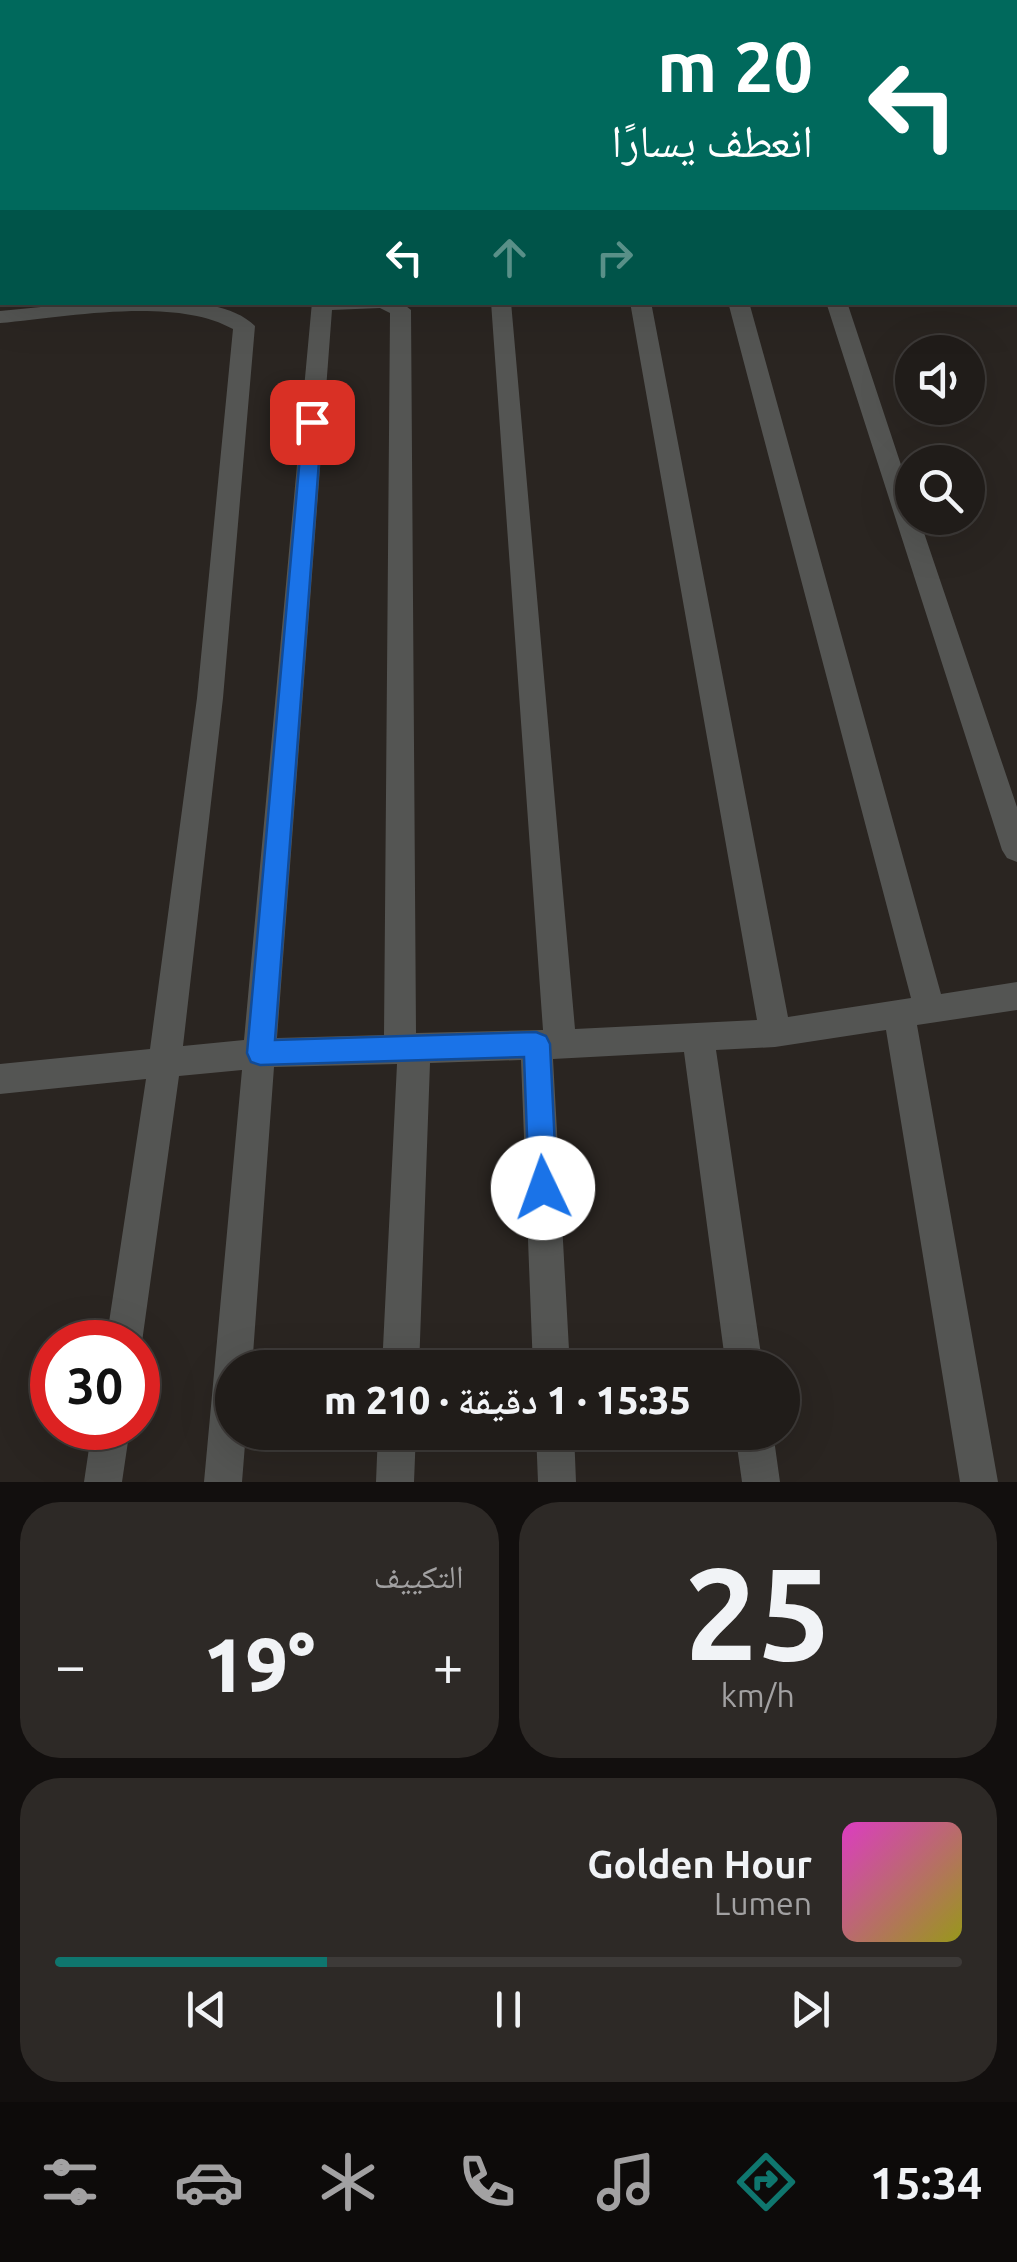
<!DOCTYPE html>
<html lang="ar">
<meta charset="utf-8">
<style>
body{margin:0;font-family:Ubuntu,"Noto Naskh Arabic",sans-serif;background:#2d2926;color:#f1f3f6;direction:rtl;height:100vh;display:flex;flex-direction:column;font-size:38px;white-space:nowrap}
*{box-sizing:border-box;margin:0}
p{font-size:32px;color:#a2a1a2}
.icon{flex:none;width:55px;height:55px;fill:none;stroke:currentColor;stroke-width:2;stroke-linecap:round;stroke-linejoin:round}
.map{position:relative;height:1482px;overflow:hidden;direction:ltr}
.sheet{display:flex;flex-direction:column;gap:20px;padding:20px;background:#120f0e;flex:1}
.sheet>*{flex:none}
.hud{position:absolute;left:0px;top:0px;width:1018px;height:305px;box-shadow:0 10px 40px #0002,0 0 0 2px #3d3a38;direction:rtl;background:#00695c;color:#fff;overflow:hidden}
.buttons{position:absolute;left:895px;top:335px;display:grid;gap:20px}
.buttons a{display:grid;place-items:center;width:90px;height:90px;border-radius:50%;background:#201c19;box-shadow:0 10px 40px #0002,0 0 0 2px #3d3a38;font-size:50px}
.speed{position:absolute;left:30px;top:1320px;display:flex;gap:20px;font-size:50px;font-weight:700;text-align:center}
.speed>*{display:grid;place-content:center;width:130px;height:130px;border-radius:50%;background:#201c19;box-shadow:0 10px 40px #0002,0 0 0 2px #3d3a38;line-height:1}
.speed .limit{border:15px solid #d22;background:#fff;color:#111}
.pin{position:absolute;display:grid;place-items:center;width:85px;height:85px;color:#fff;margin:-42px;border-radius:20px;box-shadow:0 5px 15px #0006}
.me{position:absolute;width:110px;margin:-55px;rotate:357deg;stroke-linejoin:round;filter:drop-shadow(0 0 8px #0008)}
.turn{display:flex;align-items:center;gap:35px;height:210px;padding:0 40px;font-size:45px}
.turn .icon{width:130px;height:130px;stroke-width:2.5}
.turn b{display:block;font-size:70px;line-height:85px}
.lanes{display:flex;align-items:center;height:95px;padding:0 40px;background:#0003;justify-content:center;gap:50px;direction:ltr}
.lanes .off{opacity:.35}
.big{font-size:75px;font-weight:800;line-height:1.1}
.sheet .tile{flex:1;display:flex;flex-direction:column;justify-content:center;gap:15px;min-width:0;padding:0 35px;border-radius:40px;background:#2d2926}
.sheet .dial{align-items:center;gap:0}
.dial b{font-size:130px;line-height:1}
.song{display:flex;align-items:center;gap:30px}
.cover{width:120px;height:120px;border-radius:15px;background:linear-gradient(135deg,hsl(310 70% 55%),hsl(60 70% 35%))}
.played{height:10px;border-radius:5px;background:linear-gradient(90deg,#0f766e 30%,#3d3a38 30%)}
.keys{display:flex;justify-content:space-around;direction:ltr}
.heat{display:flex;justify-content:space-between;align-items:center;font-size:55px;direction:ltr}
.sheet .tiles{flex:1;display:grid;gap:20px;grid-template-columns:1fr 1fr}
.tile:last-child{grid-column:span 2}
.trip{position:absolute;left:215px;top:1350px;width:585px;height:100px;border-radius:50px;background:#201c19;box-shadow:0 10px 40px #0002,0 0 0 2px #3d3a38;font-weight:800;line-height:100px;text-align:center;direction:rtl}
.tabs{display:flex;height:160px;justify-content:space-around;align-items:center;background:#0d0b0a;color:#a2a1a2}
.tabs .icon{width:70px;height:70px}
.tabs .current{color:#0f766e}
.tabs b{font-size:45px;color:#f1f3f6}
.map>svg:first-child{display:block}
</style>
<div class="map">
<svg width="1017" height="1482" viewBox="0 0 1017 1482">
<rect width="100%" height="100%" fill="#2a2521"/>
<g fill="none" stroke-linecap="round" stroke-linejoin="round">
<path stroke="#236a7d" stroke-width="8" d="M 0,58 L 2,51"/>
<path fill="#545553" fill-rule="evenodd" d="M 232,0 L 248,0 L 248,2 L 232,2 Z
M 338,0 L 354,0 L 354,2 L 338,2 Z
M 468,0 L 484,0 L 484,2 L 468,2 Z
M 741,0 L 757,0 L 758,2 L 742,2 Z
M 2,3 L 2,18 L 0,19 L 0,4 Z
M 1015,171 L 1017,171 L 1017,183 L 1015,183 Z
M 92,302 C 136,302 222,292 255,326 L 223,698 L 183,1046 L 244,1040 L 312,302 L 401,302 L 411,310 L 416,1033 L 543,1030 L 491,302 L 511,302 L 575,1029 L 757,1020 L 630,302 L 651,302 L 788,1017 L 911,998 L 728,302 L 749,302 L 941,994 L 1017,982 L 1017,1010 L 917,1025 L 998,1482 L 960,1482 L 886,1030 L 775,1047 L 716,1050 L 763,1368 L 726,1368 L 684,1052 L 553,1059 L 570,1368 L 533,1368 L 521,1060 L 430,1063 L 419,1368 L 382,1368 L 397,1064 L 274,1067 L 252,1368 L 232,1368 L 232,1432 L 246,1432 L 242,1482 L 204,1482 L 242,1070 L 179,1076 L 142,1342 L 138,1354 L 138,1342 L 106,1342 L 146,1079 L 0,1094 L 0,1064 L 150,1049 L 197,698 L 233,329 C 175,296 66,317 0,323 L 0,311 ZM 380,308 L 390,313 L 384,1035 L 277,1038 L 332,310 Z
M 826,302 L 847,302 L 912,498 L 912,518 L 919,518 L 1017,807 L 1017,862 L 1007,858 L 1002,850 Z
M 92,1428 L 130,1428 L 122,1482 L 84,1482 Z
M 378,1432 L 416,1432 L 414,1482 L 376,1482 Z
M 536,1432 L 574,1432 L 576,1482 L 538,1482 Z
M 735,1432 L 773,1432 L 780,1482 L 742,1482 Z"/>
</g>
<path fill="#1a73e8" stroke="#114b97" stroke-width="2.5" d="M 312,416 L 322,422 L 275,1040 L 536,1032 L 546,1036 L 550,1044 L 557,1188 L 553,1198 L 543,1202 L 533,1198 L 529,1188 L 524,1057 L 260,1065 L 251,1062 L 247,1053 L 303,422 Z"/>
</svg>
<div class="buttons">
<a><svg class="icon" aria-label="sound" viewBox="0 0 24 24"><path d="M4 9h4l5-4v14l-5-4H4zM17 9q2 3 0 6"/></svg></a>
<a><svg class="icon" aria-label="search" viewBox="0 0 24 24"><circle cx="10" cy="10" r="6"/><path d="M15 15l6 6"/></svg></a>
</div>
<div class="speed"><div class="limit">30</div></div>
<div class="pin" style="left:312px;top:422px;background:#d93025"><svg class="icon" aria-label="arrive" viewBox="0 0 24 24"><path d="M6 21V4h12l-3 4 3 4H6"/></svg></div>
<svg class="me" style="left:543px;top:1188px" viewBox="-20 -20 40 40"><circle r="19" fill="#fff"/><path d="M0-13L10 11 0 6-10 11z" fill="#1a73e8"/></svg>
<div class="trip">15:35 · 1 دقيقة · 210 m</div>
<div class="hud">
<div class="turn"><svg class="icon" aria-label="left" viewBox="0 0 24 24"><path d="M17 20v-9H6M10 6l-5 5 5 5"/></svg><div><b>20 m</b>انعطف يسارًا</div></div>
<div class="lanes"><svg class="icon" aria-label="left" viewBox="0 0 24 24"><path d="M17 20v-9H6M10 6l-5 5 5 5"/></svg><svg class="icon off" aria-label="ahead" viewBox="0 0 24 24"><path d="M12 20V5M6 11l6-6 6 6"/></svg><svg class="icon off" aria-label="right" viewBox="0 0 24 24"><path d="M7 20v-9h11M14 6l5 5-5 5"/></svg></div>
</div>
</div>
<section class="sheet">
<div class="tiles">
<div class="tile dial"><b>25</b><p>km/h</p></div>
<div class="tile"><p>التكييف</p>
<div class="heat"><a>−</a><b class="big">19°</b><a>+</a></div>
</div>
<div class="tile">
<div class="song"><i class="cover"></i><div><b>Golden Hour</b><p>Lumen</p></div></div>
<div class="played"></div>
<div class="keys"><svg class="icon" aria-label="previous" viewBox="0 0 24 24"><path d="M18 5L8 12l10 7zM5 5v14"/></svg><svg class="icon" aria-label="pause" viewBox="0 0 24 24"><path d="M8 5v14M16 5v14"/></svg><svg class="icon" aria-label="next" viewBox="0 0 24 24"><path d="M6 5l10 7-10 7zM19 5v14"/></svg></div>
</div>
</div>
</section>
<nav class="tabs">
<b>15:34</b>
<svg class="icon current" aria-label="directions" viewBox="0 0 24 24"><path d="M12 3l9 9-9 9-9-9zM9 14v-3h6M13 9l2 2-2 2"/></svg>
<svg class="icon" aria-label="music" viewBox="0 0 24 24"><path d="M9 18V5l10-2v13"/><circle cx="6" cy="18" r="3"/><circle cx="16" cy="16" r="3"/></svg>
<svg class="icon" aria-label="phone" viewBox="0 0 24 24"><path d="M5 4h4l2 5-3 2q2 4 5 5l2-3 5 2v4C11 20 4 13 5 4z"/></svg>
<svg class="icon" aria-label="climate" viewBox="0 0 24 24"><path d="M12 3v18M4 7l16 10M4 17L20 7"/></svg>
<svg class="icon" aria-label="car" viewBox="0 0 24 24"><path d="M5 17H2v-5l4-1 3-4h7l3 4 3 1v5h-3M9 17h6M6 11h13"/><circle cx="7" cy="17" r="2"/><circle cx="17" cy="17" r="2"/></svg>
<svg class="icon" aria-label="filters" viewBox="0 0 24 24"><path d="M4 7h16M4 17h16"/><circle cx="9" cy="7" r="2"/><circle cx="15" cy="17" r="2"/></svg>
</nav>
